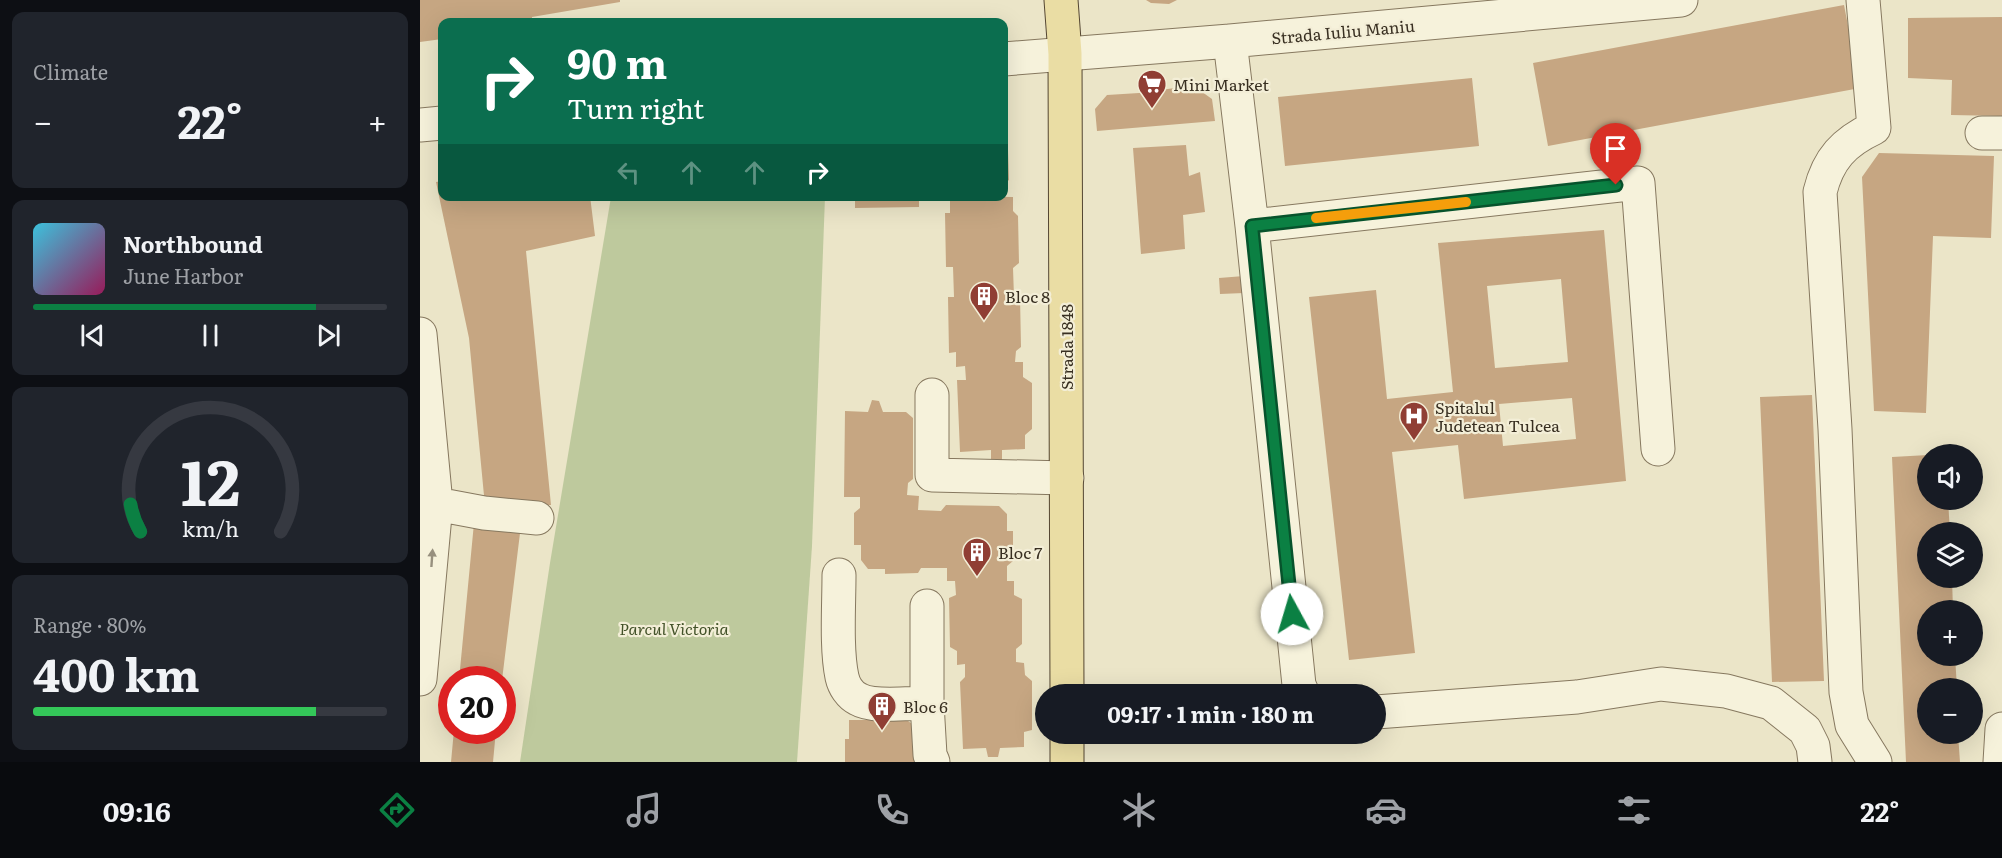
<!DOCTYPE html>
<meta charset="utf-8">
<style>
body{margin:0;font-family:Literata,serif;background:#20242c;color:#f1f3f6;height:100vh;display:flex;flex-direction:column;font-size:22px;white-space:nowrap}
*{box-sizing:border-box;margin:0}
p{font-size:20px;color:#9ea1a6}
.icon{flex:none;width:33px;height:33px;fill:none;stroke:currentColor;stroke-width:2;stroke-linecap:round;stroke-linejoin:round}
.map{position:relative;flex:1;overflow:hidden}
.sheet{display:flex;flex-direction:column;gap:12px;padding:12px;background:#0d0f14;width:420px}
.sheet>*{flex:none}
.top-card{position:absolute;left:18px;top:18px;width:570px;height:183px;border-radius:12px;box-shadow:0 6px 24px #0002;background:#0b6e4f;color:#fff;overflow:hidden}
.buttons{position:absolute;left:1497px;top:444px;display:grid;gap:12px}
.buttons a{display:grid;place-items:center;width:66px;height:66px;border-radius:50%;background:#171b24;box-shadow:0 6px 24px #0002;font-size:30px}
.speed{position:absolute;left:18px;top:666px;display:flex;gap:12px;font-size:30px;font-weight:700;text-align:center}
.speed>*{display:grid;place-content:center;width:78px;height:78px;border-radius:50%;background:#171b24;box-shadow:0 6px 24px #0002;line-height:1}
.speed .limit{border:9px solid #d22;background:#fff;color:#111}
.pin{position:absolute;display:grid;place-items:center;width:51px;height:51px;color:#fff;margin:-62px -26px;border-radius:50% 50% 50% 0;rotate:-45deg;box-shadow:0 0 6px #0007}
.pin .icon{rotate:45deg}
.me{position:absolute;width:66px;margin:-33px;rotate:354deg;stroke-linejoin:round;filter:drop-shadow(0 0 4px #0008)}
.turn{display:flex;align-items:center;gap:21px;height:126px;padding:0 30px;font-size:27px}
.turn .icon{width:78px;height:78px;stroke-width:2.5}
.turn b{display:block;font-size:42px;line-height:51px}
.lanes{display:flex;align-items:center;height:57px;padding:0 30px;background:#0003;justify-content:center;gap:30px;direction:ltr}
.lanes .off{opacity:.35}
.big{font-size:45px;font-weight:700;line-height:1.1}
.sheet .card{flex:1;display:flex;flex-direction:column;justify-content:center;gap:9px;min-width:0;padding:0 21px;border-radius:12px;background:#20242c}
.sheet .dial{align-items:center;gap:0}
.dial svg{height:156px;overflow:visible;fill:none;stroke:#363941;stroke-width:7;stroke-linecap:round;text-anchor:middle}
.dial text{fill:#f1f3f6;stroke:none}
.song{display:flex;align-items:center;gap:18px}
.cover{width:72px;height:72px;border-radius:9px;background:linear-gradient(135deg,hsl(190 70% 55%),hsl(330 70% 35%))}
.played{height:6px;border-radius:3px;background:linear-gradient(90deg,#0b8043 80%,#363941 80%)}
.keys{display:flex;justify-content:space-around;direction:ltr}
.heat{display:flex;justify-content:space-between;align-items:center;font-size:33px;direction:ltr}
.charge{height:9px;border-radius:4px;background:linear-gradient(90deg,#34c759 80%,#363941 0)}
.trip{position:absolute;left:615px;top:684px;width:351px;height:60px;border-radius:30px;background:#171b24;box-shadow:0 6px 24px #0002;font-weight:700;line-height:60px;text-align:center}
.tab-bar{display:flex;height:96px;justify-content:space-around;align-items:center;background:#090b0e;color:#9ea1a6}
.tab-bar .icon{width:42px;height:42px}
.tab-bar .current{color:#0b8043}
.tab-bar b{font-size:27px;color:#f1f3f6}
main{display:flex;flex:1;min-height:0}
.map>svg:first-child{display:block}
</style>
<main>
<section class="sheet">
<div class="card"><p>Climate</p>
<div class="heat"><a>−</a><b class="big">22°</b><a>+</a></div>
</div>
<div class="card">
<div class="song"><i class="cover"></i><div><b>Northbound</b><p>June Harbor</p></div></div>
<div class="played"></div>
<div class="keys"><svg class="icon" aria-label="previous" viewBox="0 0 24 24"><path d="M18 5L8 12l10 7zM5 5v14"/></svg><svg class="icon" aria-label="pause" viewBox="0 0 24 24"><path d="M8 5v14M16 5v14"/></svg><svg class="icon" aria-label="next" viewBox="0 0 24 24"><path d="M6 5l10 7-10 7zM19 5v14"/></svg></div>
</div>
<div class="card dial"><svg viewBox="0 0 100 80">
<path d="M14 69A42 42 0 1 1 86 69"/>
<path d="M14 69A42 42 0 0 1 9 55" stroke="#0b8043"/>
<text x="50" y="56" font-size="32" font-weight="700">12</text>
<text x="50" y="72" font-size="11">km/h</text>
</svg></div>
<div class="card"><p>Range · 80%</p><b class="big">400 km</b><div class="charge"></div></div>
</section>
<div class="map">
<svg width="1582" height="762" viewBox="0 0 1582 762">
<rect width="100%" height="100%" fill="#ebe5c8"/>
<path fill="#bec99d" d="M 191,197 L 405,197 L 392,546 L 377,762 L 100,762 L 130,563 Z"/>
<path fill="#c6a682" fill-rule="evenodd" d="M 0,0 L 200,0 L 200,2 L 112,17 L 112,22 L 22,22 L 22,39 L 0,42 Z
M 726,0 L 757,0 L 749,4 L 731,3 Z
M 1424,5 L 1440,88 L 1128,146 L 1113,63 Z
M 1582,17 L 1582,116 L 1531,115 L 1532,80 L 1488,78 L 1488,18 Z
M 1052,78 L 1059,146 L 865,166 L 858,97 Z
M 762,87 L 775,87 L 792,99 L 795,121 L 677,131 L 675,109 L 687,95 L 719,93 Z
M 766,145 L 769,176 L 780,172 L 785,212 L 763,215 L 765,249 L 721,254 L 713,148 Z
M 584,150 L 588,150 L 589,180 L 584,184 Z
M 1459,153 L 1574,156 L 1571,238 L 1513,236 L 1506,413 L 1454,411 L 1442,177 Z
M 22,181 L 22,196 L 170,196 L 175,236 L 106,251 L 131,505 L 65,506 L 49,338 L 16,182 Z
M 435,196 L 499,196 L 499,207 L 435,208 Z
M 530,196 L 593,197 L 593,211 L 598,216 L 599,263 L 593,268 L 594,297 L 600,297 L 601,347 L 596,351 L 595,362 L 603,362 L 603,377 L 612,383 L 612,429 L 605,435 L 605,449 L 582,450 L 582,460 L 576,463 L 571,459 L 571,450 L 540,452 L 537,380 L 546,380 L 545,366 L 536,367 L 536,352 L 529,353 L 528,297 L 534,297 L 533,267 L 526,267 L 525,213 L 530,213 Z
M 1184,230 L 1206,481 L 1044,499 L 1038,445 L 972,452 L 995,653 L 929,660 L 889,297 L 956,290 L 967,399 L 1033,392 L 1018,243 ZM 1141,279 L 1148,362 L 1075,368 L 1067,286 ZM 1152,398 L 1156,439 L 1083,446 L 1079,404 Z
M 824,276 L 824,293 L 800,294 L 799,278 Z
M 1392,395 L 1404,681 L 1352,682 L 1340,397 Z
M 452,400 L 459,401 L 463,412 L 486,412 L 493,418 L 493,479 L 488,483 L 487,495 L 499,496 L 498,510 L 521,511 L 526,505 L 579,506 L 587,514 L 587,531 L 593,531 L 593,561 L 587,566 L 587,581 L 594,581 L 594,595 L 602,599 L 602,644 L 596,649 L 596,662 L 604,663 L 605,675 L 612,681 L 612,730 L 604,732 L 604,747 L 580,748 L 578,757 L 568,757 L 566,748 L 543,749 L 540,682 L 545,677 L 545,664 L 537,665 L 537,651 L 530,647 L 529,598 L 536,595 L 535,581 L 527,581 L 527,568 L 501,568 L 498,573 L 465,574 L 465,569 L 448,569 L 441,560 L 441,545 L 434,545 L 434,513 L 440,508 L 440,497 L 424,497 L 425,411 L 448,412 Z
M 1508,455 L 1508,500 L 1528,500 L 1530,532 L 1508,532 L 1508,578 L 1532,578 L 1533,610 L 1508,610 L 1508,656 L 1535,656 L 1537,688 L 1508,688 L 1508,734 L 1538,734 L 1540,762 L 1486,762 L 1472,457 Z
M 54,523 L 101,525 L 82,680 L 39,680 Z
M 453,711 L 466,720 L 488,721 L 495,726 L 495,762 L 425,762 L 425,739 L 429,739 L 429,720 L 452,720 Z
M 34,730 L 76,730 L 73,762 L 31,762 Z"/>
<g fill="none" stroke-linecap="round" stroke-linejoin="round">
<g stroke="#86785f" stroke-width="35">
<path id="minor" d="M 1443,0 L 1454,128 C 1424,142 1408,159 1400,192 L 1415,429 L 1426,692 L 1432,725 L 1455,762
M 810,41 L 832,226 L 879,685 L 883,694
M 584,59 L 810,41 L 1261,0
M 0,125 L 22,123
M 1562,133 L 1582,133
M 832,226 L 1218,183 L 1238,449
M 0,334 L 16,504 L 0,679
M 512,395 L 512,475 L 647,478
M 16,504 L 64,513 L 117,518
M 419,575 C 419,605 416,649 422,677 C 424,686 430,695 438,699 C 453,708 489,703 507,703
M 507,606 L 507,703 L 510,755 L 513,762
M 956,712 L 1157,697 L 1241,684 L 1306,691 L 1351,703 L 1385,730 L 1393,746 L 1395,762
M 1580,762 L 1582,729"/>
</g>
<g stroke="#544632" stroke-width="35">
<path id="major" d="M 641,0 L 645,54 L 647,694
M 647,734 L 647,762"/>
</g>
<use href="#minor" stroke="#f6f2db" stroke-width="33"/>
<use href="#major" stroke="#eadda4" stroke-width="33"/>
</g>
<defs><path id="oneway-solid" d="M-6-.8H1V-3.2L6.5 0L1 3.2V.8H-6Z" transform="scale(1.5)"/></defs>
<use fill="#97907e" href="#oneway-solid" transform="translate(12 558) rotate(-86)"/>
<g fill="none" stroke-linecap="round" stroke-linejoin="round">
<g stroke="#07532c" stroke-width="15">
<path id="route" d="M 872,614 L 832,226 L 1196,185"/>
</g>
<use href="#route" stroke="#0b8043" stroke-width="10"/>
<path stroke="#f59e0b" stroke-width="10" d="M 896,218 L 1046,202"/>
</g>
<defs>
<g id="supermarket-pin" transform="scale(1.5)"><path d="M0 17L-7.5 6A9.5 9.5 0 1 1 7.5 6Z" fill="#903e34" stroke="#f3eed7"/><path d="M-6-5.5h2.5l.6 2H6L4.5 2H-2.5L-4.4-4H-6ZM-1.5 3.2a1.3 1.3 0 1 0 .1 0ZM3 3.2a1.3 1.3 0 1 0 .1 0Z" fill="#fff"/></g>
<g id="building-pin" transform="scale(1.5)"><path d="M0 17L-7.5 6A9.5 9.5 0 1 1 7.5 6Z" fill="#903e34" stroke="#f3eed7"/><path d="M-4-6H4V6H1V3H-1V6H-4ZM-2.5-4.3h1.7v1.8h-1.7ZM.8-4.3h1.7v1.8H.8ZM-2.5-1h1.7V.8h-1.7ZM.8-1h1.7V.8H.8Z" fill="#fff"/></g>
<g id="hospital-pin" transform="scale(1.5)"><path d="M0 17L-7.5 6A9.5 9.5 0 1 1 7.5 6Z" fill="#903e34" stroke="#f3eed7"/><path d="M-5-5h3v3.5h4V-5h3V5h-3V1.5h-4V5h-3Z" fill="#fff"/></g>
</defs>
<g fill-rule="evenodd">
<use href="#supermarket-pin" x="732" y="84"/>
<use href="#building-pin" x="564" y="296"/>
<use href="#hospital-pin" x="994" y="416"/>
<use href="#building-pin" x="557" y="552"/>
<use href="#building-pin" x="462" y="706"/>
</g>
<g text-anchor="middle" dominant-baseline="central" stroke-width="4.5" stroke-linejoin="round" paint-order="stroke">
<g font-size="16" fill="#382f21" stroke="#f3eed7">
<text transform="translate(923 31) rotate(-5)">Strada Iuliu Maniu</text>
<text transform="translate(646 347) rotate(-90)">Strada 1848</text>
</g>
<g font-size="16" fill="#382f21" stroke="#f3eed7" text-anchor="start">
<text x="753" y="84">Mini Market</text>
<text x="585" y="296">Bloc 8</text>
<text x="1015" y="407">Spitalul<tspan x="1015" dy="18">Judetean Tulcea</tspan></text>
<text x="578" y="552">Bloc 7</text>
<text x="483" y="706">Bloc 6</text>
</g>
<g font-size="16" font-style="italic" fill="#435229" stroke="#f3eed7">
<text x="254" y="628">Parcul Victoria</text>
</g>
</g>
</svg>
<div class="buttons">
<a><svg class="icon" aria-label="sound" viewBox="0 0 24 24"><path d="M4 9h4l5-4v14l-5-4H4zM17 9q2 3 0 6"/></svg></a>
<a><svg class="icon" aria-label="layers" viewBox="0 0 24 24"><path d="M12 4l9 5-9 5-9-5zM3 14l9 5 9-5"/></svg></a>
<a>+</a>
<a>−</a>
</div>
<div class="speed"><div class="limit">20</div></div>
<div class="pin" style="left:1196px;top:185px;background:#d93025"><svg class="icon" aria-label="arrive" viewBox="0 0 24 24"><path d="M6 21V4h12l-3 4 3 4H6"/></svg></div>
<svg class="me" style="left:872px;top:614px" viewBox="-20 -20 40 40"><circle r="19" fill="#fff"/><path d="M0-13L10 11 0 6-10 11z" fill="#0b8043"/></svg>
<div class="trip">09:17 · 1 min · 180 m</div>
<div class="top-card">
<div class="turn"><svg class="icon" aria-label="right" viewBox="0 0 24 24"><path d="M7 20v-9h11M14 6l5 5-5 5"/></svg><div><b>90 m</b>Turn right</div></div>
<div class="lanes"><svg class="icon off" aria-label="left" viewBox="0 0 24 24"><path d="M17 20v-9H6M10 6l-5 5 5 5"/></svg><svg class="icon off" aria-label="ahead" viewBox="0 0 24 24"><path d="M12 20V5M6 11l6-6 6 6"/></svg><svg class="icon off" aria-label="ahead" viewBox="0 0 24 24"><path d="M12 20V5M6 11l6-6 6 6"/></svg><svg class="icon" aria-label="right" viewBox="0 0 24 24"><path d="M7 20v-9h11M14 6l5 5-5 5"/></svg></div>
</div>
</div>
</main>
<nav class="tab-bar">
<b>09:16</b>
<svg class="icon current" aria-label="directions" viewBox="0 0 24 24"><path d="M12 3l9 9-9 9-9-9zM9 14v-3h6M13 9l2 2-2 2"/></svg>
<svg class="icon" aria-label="music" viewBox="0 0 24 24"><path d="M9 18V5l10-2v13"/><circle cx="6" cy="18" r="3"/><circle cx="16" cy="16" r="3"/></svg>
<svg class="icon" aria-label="phone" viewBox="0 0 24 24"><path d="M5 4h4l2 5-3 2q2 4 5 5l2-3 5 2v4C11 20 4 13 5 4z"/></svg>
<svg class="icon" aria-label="climate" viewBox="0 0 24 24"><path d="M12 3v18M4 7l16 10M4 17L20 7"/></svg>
<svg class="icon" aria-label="car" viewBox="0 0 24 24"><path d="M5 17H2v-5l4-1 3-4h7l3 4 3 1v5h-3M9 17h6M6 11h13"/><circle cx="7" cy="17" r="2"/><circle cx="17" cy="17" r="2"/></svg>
<svg class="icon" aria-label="filters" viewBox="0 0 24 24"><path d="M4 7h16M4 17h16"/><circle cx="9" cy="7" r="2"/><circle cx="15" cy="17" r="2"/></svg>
<b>22°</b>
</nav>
